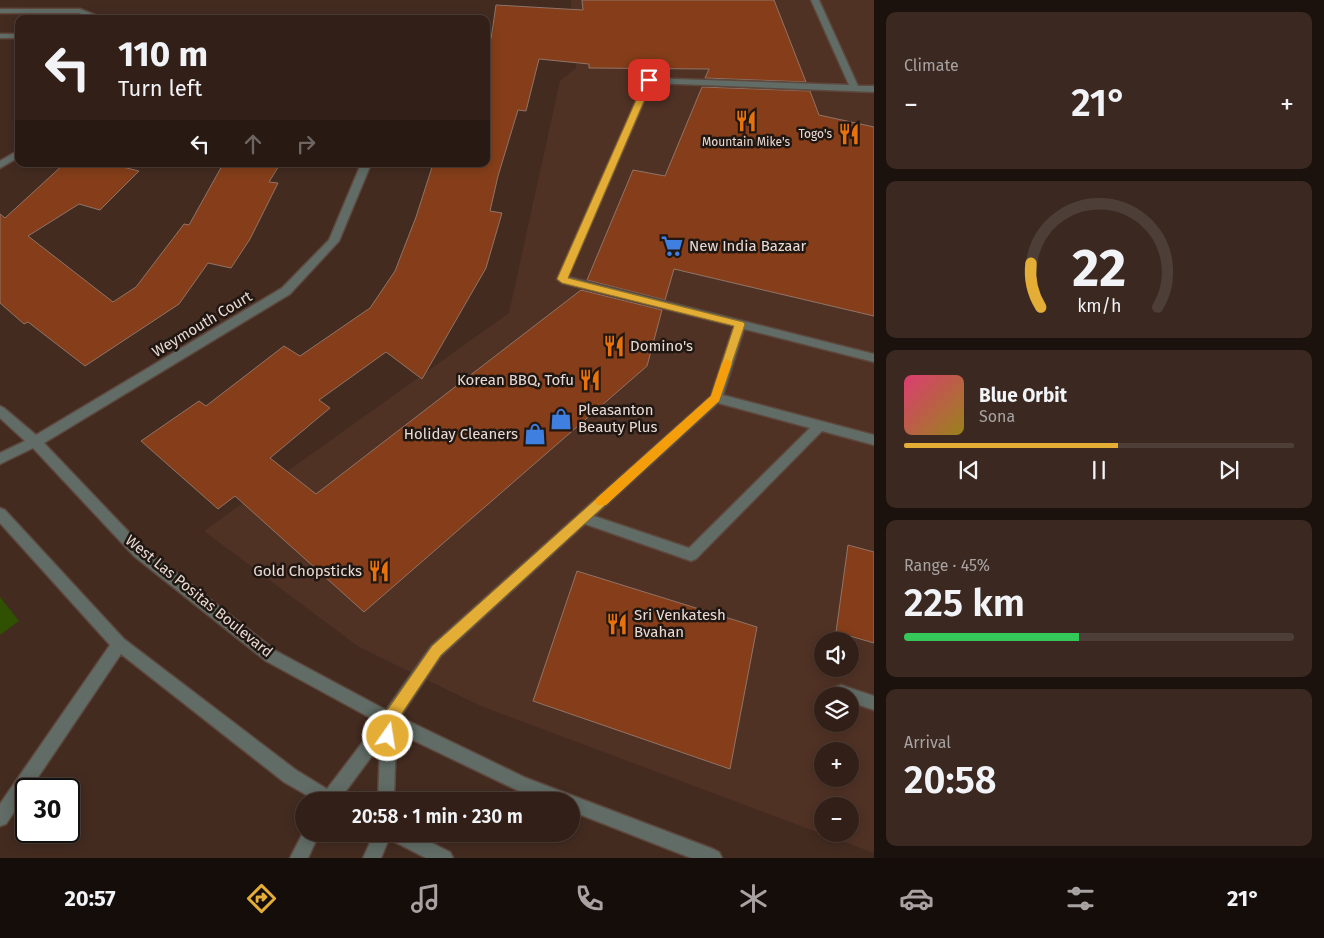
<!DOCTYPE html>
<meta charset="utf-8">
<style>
body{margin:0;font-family:"Fira Sans",sans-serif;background:#3a2821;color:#f1f3f6;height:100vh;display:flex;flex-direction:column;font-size:19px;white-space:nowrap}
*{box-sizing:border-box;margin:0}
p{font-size:16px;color:#a8a3a2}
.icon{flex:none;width:28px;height:28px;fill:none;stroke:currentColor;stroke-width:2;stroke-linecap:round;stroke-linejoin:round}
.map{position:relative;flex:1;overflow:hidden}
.side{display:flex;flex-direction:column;gap:12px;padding:12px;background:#1c120d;width:450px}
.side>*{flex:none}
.banner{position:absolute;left:15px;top:15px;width:475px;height:152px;border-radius:10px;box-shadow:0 2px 12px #0003,0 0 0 1px #4d3e37;background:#322018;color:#f1f3f6;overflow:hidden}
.tools{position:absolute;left:814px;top:632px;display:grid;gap:10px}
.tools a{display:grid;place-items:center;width:45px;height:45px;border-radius:50%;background:#322018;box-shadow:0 2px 12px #0003,0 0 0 1px #4d3e37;font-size:25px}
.speed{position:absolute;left:15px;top:778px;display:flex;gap:10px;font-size:25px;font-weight:700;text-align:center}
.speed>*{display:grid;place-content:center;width:65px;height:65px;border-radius:50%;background:#322018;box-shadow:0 2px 12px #0003,0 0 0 1px #4d3e37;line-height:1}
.speed .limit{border:2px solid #111;border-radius:8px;background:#fff;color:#111}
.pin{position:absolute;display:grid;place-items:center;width:42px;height:42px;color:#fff;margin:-21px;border-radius:10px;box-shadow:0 2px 8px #0006}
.me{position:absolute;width:55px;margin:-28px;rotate:13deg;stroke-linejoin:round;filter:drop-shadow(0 0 4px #0008)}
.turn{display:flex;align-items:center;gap:18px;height:105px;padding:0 20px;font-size:22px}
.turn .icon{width:65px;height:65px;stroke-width:2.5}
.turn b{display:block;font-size:35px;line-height:42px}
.lanes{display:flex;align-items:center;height:48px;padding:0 20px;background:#0003;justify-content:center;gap:25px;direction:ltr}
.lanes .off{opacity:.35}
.big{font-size:38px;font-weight:600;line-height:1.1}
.side .widget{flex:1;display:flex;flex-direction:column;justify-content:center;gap:8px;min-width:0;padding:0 18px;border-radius:10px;background:#3a2821}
.side .dial{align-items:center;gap:0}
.dial svg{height:130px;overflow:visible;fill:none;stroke:#4d3e37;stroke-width:7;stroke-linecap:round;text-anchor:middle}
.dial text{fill:#f1f3f6;stroke:none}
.song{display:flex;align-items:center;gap:15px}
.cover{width:60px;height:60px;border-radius:8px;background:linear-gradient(135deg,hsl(340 70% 55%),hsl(50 70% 35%))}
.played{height:5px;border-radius:2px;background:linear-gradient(90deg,#e4ad35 55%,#4d3e37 55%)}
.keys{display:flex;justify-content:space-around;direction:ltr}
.heat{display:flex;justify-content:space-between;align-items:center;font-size:28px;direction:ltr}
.charge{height:8px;border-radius:4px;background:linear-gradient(90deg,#34c759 45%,#4d3e37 0)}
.trip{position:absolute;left:295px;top:792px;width:285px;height:50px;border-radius:25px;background:#322018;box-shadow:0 2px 12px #0003,0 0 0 1px #4d3e37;font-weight:600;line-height:50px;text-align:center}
.dock{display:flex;height:80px;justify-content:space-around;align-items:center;background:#140d0a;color:#a8a3a2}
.dock .icon{width:35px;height:35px}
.dock .current{color:#e4ad35}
.dock b{font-size:22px;color:#f1f3f6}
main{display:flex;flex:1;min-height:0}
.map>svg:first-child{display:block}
</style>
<main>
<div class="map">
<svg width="874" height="858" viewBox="0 0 874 858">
<rect width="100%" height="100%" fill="#432b20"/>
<path fill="#503225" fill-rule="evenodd" d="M 571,0 L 874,0 L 874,853 L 823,834 L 850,834 L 850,806 L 822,806 L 822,834 L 481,706 L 359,647 L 204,531 L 509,313 L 560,81 L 576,68 ZM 822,641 L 850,641 L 850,669 L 822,669 ZM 822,696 L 850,696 L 850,724 L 822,724 ZM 822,751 L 850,751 L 850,779 L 822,779 Z"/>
<path fill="#2f5101" d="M 0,597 L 19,621 L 0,635 Z"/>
<path fill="#853e19" stroke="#907468" d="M 582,0 L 774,0 L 806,82 L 705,78 L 709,69 L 589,68 L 589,64 L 539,59 L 526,111 L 518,110 L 498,176 L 490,211 L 502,213 L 486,268 L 422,379 L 386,352 L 319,400 L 330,408 L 270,458 L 316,494 L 581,290 L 662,310 L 647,366 L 364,612 L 235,496 L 218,509 L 141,441 L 199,401 L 206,406 L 284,346 L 300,356 L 370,308 L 395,271 L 416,217 L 433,164 L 486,164 L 486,38 L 491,39 L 496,5 L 583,10 Z
M 702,87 L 810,91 L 819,115 L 874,127 L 874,316 L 674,269 L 665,300 L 587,280 L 633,170 L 665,176 Z
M 64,164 L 110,164 L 139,171 L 100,210 L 79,204 L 28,236 L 113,302 L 136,287 L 184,224 L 189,225 L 223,164 L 280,164 L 269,182 L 278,183 L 250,239 L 231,268 L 208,263 L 179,304 L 85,366 L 28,322 L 24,324 L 0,303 L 0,214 L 5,218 Z
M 848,545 L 874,552 L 874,643 L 836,632 Z
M 577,571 L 757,627 L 730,769 L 533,701 Z"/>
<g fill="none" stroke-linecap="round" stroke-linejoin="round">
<g stroke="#5e473d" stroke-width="3">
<path id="minor" d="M 811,0 L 819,0 L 858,86 L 874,86 L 874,92 L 652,83 L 568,277 L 874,354 L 874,362 L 744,329 L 723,395 L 874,435 L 874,445 L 822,431 L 696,559 L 691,561 L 585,524 L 441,656 L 400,717 L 526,778 L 713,849 L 719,852 L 722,858 L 691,858 L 571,811 L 571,801 L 545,801 L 523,793 L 396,732 L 394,801 L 378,801 L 380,745 L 340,799 L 340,801 L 317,801 L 284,782 L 121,654 L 30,789 L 26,789 L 26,794 L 6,824 L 0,826 L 0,804 L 110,645 L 0,523 L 0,508 L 5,510 L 124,639 L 296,770 L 327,789 L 378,722 L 266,661 L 134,556 L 33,448 L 0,464 L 0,453 L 25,441 L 0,418 L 0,406 L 4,408 L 36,435 L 282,288 L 329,240 L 361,164 L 371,164 L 339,241 L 290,294 L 44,443 L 144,548 L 276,651 L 386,710 L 431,646 L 711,396 L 734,326 L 562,283 L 557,279 L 646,78 L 849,85 ZM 718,403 L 810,428 L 689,548 L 594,516 Z
M 0,9 L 80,9 L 105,19 L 93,19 L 79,13 L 0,13 Z
M 0,34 L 19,34 L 19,38 L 0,38 Z
M 19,150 L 19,157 L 0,168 L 0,161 Z
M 841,685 L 874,696 L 874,710 L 850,702 L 850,696 L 835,696 L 833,692 L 836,687 Z
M 304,831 L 304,834 L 319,834 L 308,858 L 290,858 Z
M 374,834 L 414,834 L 450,852 L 453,858 L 426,858 L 391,840 L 390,836 L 381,858 L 363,858 Z"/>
</g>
<use href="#minor" fill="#606c65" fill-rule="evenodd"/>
</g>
<path fill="#e4ad35" stroke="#947022" d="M 649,77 L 653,80 L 568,278 L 743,322 L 745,324 L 719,401 L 441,655 L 396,722 L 393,741 L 388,743 L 383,741 L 381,736 L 384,715 L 432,646 L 711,396 L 734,326 L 562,283 L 557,279 L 645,80 Z"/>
<path fill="#f59e0b" d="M 727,359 L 732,363 L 719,401 L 606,505 L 597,505 L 595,501 L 597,498 L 711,396 L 722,363 Z"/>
<defs>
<g id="restaurant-bare" transform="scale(1.725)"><path d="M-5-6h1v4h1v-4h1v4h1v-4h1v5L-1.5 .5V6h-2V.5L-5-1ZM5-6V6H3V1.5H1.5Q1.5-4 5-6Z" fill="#e8710a" stroke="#211712" stroke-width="2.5" paint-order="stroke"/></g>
<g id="supermarket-bare" transform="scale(1.725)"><path d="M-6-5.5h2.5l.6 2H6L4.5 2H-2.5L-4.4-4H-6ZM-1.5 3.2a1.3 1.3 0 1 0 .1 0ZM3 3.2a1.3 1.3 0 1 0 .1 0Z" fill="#3f7fe0" stroke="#211712" stroke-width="2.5" paint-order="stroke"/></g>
<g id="shop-bare" transform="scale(1.725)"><path d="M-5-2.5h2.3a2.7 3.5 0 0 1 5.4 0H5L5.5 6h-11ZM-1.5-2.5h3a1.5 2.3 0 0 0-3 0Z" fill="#3f7fe0" stroke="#211712" stroke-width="2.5" paint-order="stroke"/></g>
</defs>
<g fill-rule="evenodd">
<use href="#restaurant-bare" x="746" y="121"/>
<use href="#restaurant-bare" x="849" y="134"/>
<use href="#supermarket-bare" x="672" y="246"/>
<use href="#restaurant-bare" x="614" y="346"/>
<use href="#restaurant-bare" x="590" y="380"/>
<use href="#shop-bare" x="561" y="419"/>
<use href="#shop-bare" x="535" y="434"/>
<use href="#restaurant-bare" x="379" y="571"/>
<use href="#restaurant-bare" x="617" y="624"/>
</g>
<g text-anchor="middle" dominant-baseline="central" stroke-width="5" stroke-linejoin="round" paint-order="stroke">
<g font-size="12" fill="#e9dad3" stroke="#211712" text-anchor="end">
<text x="832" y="134">Togo's</text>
<text x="746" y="142" text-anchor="middle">Mountain Mike's</text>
</g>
<g font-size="15" fill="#e9dad3" stroke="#211712" text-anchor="start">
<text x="689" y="246">New India Bazaar</text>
<text x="630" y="346">Domino's</text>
<text x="574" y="380" text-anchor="end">Korean BBQ, Tofu</text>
<text x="578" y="410">Pleasanton<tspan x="578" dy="17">Beauty Plus</tspan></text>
<text x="518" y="434" text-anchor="end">Holiday Cleaners</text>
<text x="362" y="571" text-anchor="end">Gold Chopsticks</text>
<text x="634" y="615">Sri Venkatesh<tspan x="634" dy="17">Bvahan</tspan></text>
</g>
<g font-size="15" fill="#e9dad3" stroke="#211712">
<text transform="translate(202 324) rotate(-31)">Weymouth Court</text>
<text transform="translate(199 596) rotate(39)">West Las Positas Boulevard</text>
</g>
</g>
</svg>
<div class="tools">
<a><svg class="icon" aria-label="sound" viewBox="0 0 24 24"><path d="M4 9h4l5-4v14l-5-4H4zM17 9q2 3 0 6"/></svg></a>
<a><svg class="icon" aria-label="layers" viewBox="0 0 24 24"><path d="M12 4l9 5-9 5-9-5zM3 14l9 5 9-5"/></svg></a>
<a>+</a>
<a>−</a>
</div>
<div class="speed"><div class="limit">30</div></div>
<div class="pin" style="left:649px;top:80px;background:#d93025"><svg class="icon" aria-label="arrive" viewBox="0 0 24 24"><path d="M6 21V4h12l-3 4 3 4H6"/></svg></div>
<svg class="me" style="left:388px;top:736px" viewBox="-20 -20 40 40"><circle r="17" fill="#e4ad35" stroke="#fff" stroke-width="3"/><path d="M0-11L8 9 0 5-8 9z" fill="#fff"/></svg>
<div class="trip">20:58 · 1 min · 230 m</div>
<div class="banner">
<div class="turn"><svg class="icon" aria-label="left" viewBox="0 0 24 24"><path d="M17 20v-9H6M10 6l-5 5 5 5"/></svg><div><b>110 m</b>Turn left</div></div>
<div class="lanes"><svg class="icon" aria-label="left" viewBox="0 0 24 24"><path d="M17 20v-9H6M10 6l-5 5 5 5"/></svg><svg class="icon off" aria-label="ahead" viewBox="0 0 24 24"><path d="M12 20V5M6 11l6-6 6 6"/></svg><svg class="icon off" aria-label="right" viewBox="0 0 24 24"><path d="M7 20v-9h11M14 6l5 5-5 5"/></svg></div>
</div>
</div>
<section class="side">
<div class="widget"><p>Climate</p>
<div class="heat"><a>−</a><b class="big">21°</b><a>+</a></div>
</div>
<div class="widget dial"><svg viewBox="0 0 100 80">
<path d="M14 69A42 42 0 1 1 86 69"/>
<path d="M14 69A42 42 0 0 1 8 42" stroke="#e4ad35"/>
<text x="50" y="56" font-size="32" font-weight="700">22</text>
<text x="50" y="72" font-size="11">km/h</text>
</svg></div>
<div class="widget">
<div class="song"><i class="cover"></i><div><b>Blue Orbit</b><p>Sona</p></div></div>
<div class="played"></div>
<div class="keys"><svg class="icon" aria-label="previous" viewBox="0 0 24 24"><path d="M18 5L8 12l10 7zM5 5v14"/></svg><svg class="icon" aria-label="pause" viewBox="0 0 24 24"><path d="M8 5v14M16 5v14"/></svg><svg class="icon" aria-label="next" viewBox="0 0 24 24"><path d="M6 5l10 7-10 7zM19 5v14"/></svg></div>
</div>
<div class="widget"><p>Range · 45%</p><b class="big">225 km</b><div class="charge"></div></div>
<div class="widget"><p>Arrival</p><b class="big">20:58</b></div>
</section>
</main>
<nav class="dock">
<b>20:57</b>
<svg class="icon current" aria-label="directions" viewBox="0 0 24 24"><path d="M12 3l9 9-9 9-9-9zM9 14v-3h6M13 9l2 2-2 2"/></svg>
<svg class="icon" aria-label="music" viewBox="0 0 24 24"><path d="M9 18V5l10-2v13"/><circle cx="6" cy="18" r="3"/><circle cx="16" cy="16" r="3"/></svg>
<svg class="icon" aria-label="phone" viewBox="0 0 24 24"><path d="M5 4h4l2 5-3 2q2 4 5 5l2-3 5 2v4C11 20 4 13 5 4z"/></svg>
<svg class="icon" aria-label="climate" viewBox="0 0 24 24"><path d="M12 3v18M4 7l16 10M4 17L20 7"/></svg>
<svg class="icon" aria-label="car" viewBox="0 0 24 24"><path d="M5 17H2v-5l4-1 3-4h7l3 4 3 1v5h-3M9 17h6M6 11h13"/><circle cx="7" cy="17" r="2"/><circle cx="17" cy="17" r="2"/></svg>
<svg class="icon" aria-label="filters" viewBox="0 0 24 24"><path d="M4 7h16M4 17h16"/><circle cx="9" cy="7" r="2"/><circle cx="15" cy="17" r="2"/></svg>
<b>21°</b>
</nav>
